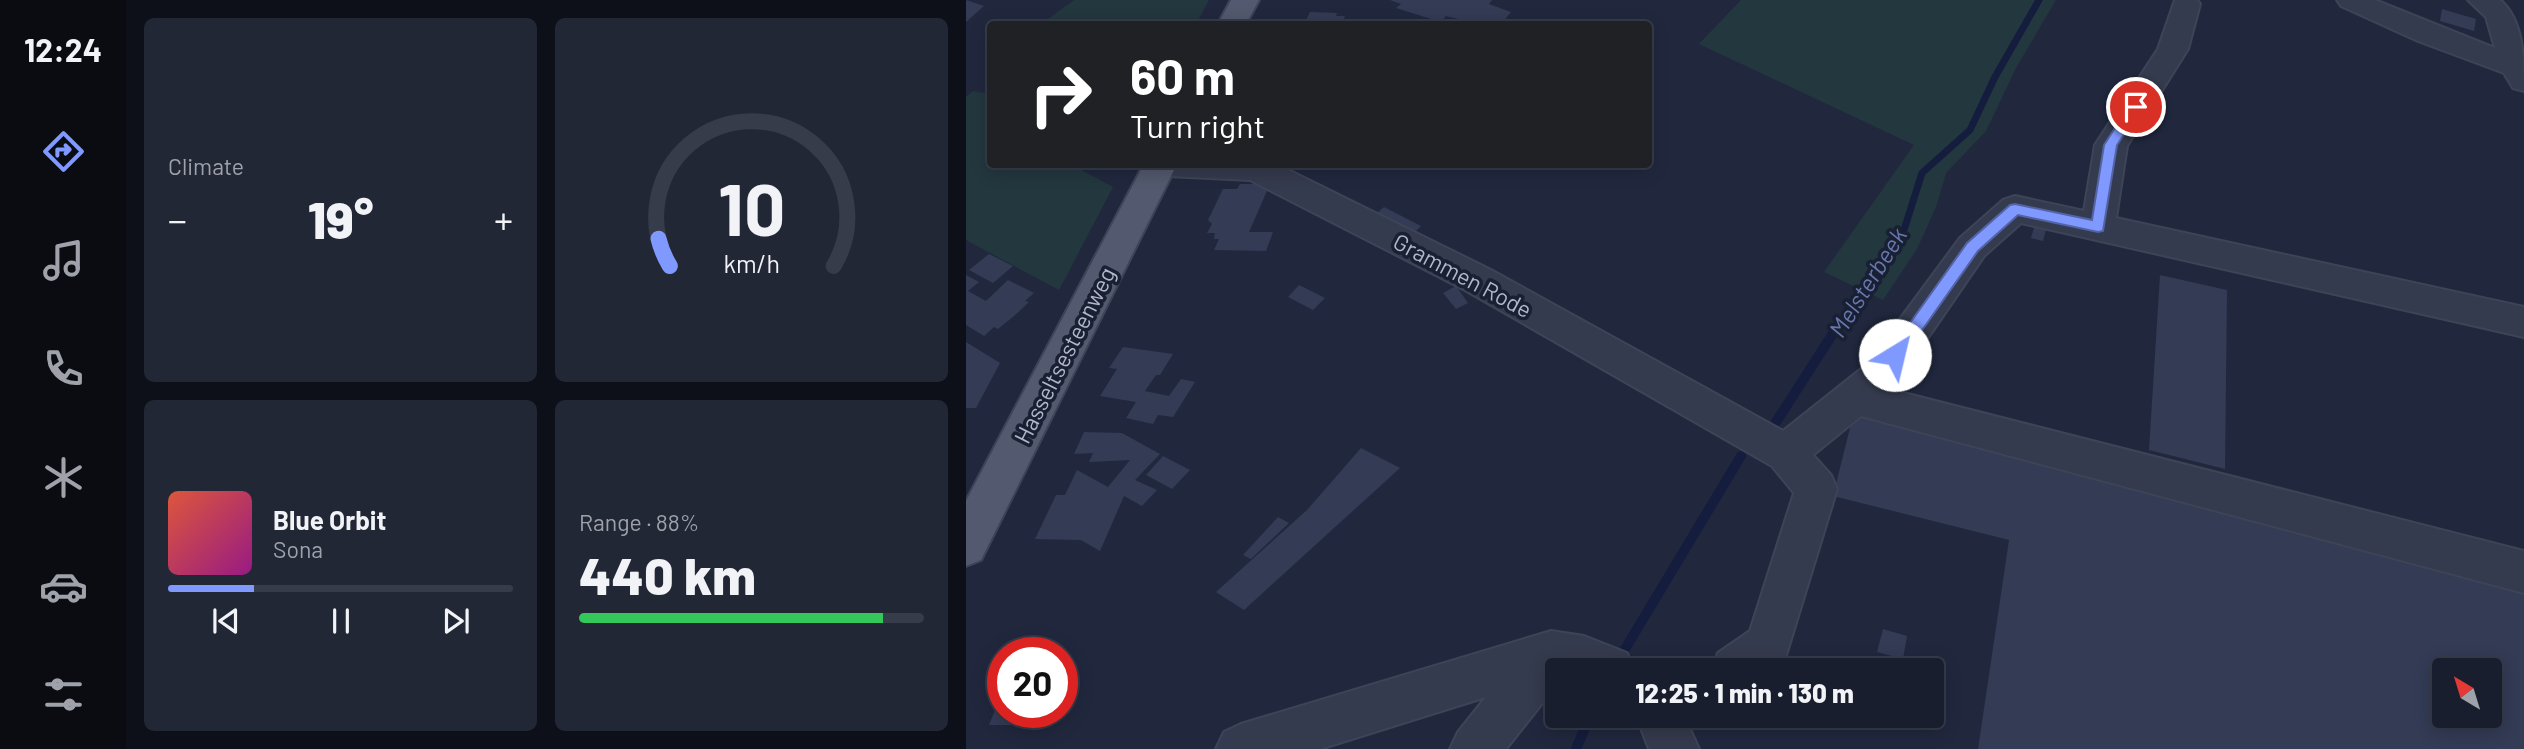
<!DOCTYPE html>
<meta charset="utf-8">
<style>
body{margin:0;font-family:Barlow,sans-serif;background:#222736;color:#f1f3f6;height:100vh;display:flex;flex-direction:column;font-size:26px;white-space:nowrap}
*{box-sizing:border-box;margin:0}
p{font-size:23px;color:#9fa2aa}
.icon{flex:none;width:38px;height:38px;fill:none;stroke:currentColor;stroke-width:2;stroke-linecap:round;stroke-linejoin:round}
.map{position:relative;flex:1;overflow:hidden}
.panel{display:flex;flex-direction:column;gap:18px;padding:18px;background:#0e1019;width:840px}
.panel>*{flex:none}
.banner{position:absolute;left:21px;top:21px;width:665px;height:147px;border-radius:7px;box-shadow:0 4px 18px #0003,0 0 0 2px #373c4a;background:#202124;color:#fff;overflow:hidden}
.needle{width:46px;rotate:322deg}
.controls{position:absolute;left:1466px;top:658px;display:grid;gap:14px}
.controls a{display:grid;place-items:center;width:70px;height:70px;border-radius:7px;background:#191e2e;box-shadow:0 4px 18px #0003,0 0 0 2px #373c4a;font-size:35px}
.speed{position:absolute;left:21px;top:637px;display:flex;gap:14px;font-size:35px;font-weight:700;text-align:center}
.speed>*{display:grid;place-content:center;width:91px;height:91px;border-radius:50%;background:#191e2e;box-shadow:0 4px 18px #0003,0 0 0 2px #373c4a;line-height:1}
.speed .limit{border:10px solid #d22;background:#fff;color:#111}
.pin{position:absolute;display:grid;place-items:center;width:60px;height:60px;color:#fff;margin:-30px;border:4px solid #fff;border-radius:50%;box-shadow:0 2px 7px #0007}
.me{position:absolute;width:77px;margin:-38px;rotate:36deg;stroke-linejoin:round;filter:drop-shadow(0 0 5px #0008)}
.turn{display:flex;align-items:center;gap:24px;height:147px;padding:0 28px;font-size:32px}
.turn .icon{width:91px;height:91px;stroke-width:2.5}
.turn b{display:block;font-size:49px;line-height:60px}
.big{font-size:52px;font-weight:800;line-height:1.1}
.panel .widget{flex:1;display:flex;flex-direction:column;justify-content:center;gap:10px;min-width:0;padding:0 24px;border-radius:10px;background:#222736}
.panel .dial{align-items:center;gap:0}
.dial svg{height:182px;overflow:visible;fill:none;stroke:#373c4a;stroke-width:7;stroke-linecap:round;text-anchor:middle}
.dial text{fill:#f1f3f6;stroke:none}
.song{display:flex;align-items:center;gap:21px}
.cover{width:84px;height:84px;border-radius:10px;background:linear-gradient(135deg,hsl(10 70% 55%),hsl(310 70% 35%))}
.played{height:7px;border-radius:4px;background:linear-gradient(90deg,#8099ff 25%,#373c4a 25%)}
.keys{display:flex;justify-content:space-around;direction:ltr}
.heat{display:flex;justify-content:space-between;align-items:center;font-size:38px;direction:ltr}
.charge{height:10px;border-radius:5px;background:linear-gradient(90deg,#34c759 88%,#373c4a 0)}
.panel .tiles{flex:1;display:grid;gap:18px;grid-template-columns:repeat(2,1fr)}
.trip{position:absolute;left:579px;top:658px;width:399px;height:70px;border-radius:7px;background:#191e2e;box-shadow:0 4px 18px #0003,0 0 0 2px #373c4a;font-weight:800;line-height:70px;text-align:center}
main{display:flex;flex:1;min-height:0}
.tab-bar{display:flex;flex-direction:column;width:126px;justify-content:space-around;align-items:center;background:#0a0c12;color:#9fa2aa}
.tab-bar .icon{width:49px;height:49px}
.tab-bar .selected{color:#8099ff}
.tab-bar b{font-size:32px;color:#f1f3f6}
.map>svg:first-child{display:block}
</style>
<main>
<nav class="tab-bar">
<b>12:24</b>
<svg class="icon selected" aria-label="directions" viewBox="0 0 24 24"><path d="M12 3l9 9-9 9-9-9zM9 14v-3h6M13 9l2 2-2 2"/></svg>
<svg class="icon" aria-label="music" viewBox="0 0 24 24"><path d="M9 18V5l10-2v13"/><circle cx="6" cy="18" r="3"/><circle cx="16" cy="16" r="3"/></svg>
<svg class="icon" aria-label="phone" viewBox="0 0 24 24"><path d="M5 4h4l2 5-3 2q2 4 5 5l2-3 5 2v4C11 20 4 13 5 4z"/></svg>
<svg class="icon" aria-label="climate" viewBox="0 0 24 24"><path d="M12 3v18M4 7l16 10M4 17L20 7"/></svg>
<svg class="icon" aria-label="car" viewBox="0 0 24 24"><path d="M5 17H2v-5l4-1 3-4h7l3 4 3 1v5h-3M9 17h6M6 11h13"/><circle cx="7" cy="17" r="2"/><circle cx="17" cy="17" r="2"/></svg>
<svg class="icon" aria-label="filters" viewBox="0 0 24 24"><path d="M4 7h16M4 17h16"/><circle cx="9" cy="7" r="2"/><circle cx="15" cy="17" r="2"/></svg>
</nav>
<section class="panel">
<div class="tiles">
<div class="widget"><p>Climate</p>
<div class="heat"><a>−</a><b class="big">19°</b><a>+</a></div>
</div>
<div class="widget dial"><svg viewBox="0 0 100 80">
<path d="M14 69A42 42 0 1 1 86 69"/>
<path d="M14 69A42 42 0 0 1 9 57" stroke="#8099ff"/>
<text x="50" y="56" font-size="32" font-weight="700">10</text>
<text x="50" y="72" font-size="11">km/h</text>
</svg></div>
<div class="widget">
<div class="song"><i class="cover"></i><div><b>Blue Orbit</b><p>Sona</p></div></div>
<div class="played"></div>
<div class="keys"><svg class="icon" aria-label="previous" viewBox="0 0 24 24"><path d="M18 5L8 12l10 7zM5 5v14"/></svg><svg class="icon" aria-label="pause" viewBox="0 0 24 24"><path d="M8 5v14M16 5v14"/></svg><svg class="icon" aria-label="next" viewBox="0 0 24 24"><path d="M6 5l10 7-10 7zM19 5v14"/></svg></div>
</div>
<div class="widget"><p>Range · 88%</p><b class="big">440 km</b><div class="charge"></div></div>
</div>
</section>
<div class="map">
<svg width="1558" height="749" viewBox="0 0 1558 749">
<rect width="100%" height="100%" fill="#21283e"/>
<path fill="#23373f" d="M 108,0 L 243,0 L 230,24 L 75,24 Z
M 775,0 L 1090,0 L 1050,68 L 1020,131 L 980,173 L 970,207 L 951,249 L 917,300 L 858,272 L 948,145 L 733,44 Z
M 7,91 L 24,94 L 24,164 L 106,165 L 147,187 L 93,290 L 0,240 L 0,97 Z"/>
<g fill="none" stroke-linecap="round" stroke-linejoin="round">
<path stroke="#141d3d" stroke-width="7" d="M 874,323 L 937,233 L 956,173 L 1004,130 L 1029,77 L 1073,0"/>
<path stroke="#141d3d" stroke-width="10" d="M 810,422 L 875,321
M 656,654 L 775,456
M 610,749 L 624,716"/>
</g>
<path fill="#333b55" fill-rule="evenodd" d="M 0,0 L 18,6 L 0,22 Z
M 424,0 L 526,0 L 523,4 L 545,12 L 535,24 L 513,24 L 480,16 L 475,22 L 430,8 L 435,4 Z
M 1476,9 L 1510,19 L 1508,31 L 1474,21 Z
M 344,12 L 371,13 L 370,16 L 379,16 L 376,24 L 338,24 Z
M 274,184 L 304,184 L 283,232 L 307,232 L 300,251 L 248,250 L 253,239 L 248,239 L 249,233 L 241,233 L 246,224 L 242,220 L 257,189 L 271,189 Z
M 418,207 L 455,226 L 444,237 L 407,217 Z
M 1070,221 L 1081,225 L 1077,241 L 1065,238 Z
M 23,254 L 47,266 L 27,283 L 3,270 Z
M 0,275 L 13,282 L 2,291 L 20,301 L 42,280 L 68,293 L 59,301 L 63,302 L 48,316 L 32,329 L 28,327 L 18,336 L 0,325 Z
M 1194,275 L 1261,290 L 1259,469 L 1183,450 Z
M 333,285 L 359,298 L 347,310 L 322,297 Z
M 490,286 L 502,303 L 490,309 L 477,293 Z
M 0,342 L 34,363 L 10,408 L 0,408 Z
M 157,347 L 207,354 L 194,375 L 190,375 L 179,391 L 203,396 L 215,379 L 229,382 L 207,417 L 192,415 L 187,424 L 160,418 L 170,402 L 134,396 L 151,369 L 143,368 Z
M 888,412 L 1558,589 L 1558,749 L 1012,749 L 1043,540 L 867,496 ZM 1479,670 L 1524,670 L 1524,716 L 1479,716 Z
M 118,432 L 156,433 L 194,454 L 169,480 L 191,490 L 176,506 L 158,496 L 134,551 L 115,540 L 69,539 L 90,495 L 99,495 L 111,470 L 142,487 L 164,460 L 123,462 L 127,453 L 108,454 Z
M 395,448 L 434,468 L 278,610 L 250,592 L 341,510 Z
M 197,456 L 224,470 L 206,489 L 180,475 Z
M 312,517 L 323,523 L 285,559 L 277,555 Z
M 917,629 L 941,636 L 937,659 L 911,652 Z
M 31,705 L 37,705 L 37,712 L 63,712 L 58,725 L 23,725 Z"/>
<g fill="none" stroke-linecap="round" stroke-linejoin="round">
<g stroke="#3e4457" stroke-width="4">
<path id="minor" d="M 1209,0 L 1231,0 L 1234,4 L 1222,49 L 1161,146 L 1150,218 L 1558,307 L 1558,337 L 1055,223 L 1018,256 L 926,390 L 1558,551 L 1558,593 L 895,416 L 847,455 L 865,475 L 871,489 L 818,662 L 808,670 L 746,670 L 752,653 L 784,631 L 828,493 L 806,466 L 499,290 L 284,180 L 201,176 L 189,172 L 185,164 L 310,164 L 525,270 L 817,431 L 900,365 L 994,238 L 1037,200 L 1049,196 L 1118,211 L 1129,145 L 1192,49 Z
M 1371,0 L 1409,0 L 1529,48 L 1520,17 L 1502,0 L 1534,0 C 1558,20 1558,60 1558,91 L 1547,88 L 1538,73 L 1452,41 L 1375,6 Z
M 585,631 L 618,636 L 661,653 L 667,670 L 592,670 L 592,683 L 540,749 L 484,749 L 492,732 L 520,697 L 354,749 L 250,749 L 258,732 L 275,724 Z
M 676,716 L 718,716 L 733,749 L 683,749 L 673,723 Z"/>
</g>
<g stroke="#3e4457" stroke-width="4">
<path id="major" d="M 265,0 L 293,0 L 280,24 L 252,24 Z
M 178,164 L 211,164 L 15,560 L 0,566 L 0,501 Z"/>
</g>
<use href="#minor" fill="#353b4e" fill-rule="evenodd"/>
<use href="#major" fill="#53596e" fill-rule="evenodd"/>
</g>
<path fill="#8099ff" stroke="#5363a6" stroke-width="2" d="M 1170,102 L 1176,107 L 1151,145 L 1137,231 L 1132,232 L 1052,215 L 1012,251 L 935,360 L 924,360 L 921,355 L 924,351 L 1001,243 L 1044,205 L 1049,204 L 1126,220 L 1138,145 L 1165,103 Z"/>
<g text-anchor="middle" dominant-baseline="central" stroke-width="7" stroke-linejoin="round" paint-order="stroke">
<g font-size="23" fill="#b1b6ca" stroke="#1a2033">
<text transform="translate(497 275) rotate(28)">Grammen Rode</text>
<text transform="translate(98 355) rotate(-63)">Hasseltsesteenweg</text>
</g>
<g font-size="24" font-style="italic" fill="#6777ac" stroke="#1a2033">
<text transform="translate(901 282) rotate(-58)">Melsterbeek</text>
</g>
</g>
</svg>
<div class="controls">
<a><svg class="needle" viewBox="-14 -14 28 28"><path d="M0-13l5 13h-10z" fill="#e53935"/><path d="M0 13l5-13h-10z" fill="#9fa2aa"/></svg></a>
</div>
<div class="speed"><div class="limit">20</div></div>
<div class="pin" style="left:1170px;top:107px;background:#d93025"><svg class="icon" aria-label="arrive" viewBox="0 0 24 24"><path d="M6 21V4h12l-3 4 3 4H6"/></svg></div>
<svg class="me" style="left:929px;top:355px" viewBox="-20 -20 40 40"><circle r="19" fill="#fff"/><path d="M0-13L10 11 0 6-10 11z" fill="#8099ff"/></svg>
<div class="trip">12:25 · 1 min · 130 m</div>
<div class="banner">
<div class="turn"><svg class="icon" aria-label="right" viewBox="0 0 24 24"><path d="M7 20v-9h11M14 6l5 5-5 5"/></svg><div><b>60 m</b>Turn right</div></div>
</div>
</div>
</main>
